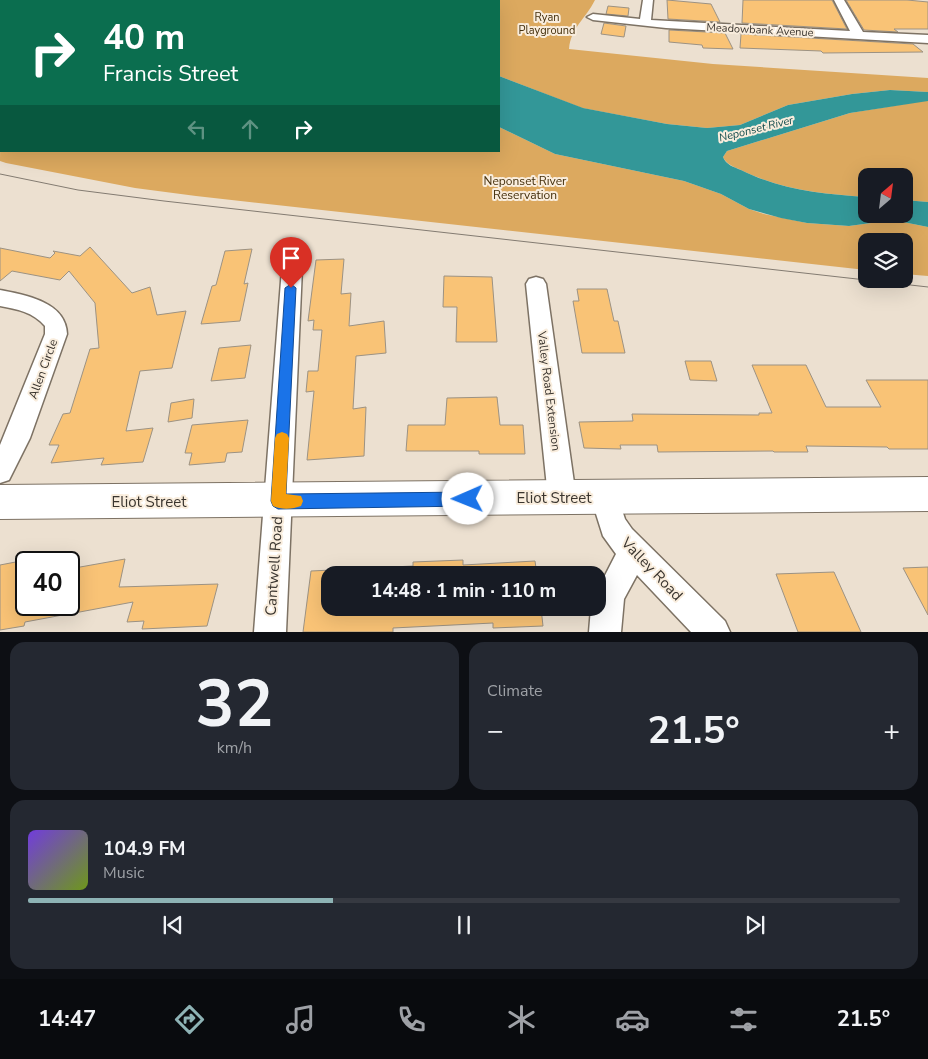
<!DOCTYPE html>
<meta charset="utf-8">
<style>
body{margin:0;font-family:"Nunito Sans",sans-serif;background:#242831;color:#f1f3f6;height:100vh;display:flex;flex-direction:column;font-size:19px;white-space:nowrap}
*{box-sizing:border-box;margin:0}
p{font-size:16px;color:#9ea1a6}
.icon{flex:none;width:28px;height:28px;fill:none;stroke:currentColor;stroke-width:2;stroke-linecap:round;stroke-linejoin:round}
.map{position:relative;height:632px;overflow:hidden}
.sheet{display:flex;flex-direction:column;gap:10px;padding:10px;background:#0d0f14;flex:1}
.sheet>*{flex:none}
.banner{position:absolute;left:0px;top:0px;width:500px;height:152px;box-shadow:0 5px 20px #0002;background:#0b6e4f;color:#fff;overflow:hidden}
.needle{width:32px;rotate:28deg}
.buttons{position:absolute;left:858px;top:168px;display:grid;gap:10px}
.buttons a{display:grid;place-items:center;width:55px;height:55px;border-radius:10px;background:#171b24;box-shadow:0 5px 20px #0002;font-size:25px}
.speed{position:absolute;left:15px;top:551px;display:flex;gap:10px;font-size:25px;font-weight:700;text-align:center}
.speed>*{display:grid;place-content:center;width:65px;height:65px;border-radius:50%;background:#171b24;box-shadow:0 5px 20px #0002;line-height:1}
.speed .limit{border:2px solid #111;border-radius:8px;background:#fff;color:#111}
.pin{position:absolute;display:grid;place-items:center;width:42px;height:42px;color:#fff;margin:-51px -21px;border-radius:50% 50% 50% 0;rotate:-45deg;box-shadow:0 0 5px #0007}
.pin .icon{rotate:45deg}
.me{position:absolute;width:55px;margin:-28px;rotate:269deg;stroke-linejoin:round;filter:drop-shadow(0 0 4px #0008)}
.turn{display:flex;align-items:center;gap:18px;height:105px;padding:0 20px;font-size:22px}
.turn .icon{width:65px;height:65px;stroke-width:2.5}
.turn b{display:block;font-size:35px;line-height:42px}
.lanes{display:flex;align-items:center;height:48px;padding:0 20px;background:#0003;justify-content:center;gap:25px;direction:ltr}
.lanes .off{opacity:.35}
.big{font-size:38px;font-weight:700;line-height:1.1}
.sheet .card{flex:1;display:flex;flex-direction:column;justify-content:center;gap:8px;min-width:0;padding:0 18px;border-radius:15px;background:#242831}
.sheet .dial{align-items:center;gap:0}
.dial b{font-size:65px;line-height:1}
.song{display:flex;align-items:center;gap:15px}
.cover{width:60px;height:60px;border-radius:8px;background:linear-gradient(135deg,hsl(260 70% 55%),hsl(80 70% 35%))}
.played{height:5px;border-radius:2px;background:linear-gradient(90deg,#8eb3b5 35%,#363941 35%)}
.keys{display:flex;justify-content:space-around;direction:ltr}
.heat{display:flex;justify-content:space-between;align-items:center;font-size:28px;direction:ltr}
.sheet .tiles{flex:1;display:grid;gap:10px;grid-template-columns:1fr 1fr}
.card:last-child{grid-column:span 2}
.trip{position:absolute;left:321px;top:566px;width:285px;height:50px;border-radius:15px;background:#171b24;box-shadow:0 5px 20px #0002;font-weight:700;line-height:50px;text-align:center}
.menu{display:flex;height:80px;justify-content:space-around;align-items:center;background:#090b0e;color:#9ea1a6}
.menu .icon{width:35px;height:35px}
.menu .current{color:#8eb3b5}
.menu b{font-size:22px;color:#f1f3f6}
.map>svg:first-child{display:block}
</style>
<div class="map">
<svg width="928" height="632" viewBox="0 0 928 632">
<rect width="100%" height="100%" fill="#ece0d0"/>
<path fill="#dca95f" d="M 14,0 L 243,0 L 246,1 L 13,1 Z
M 317,0 L 595,0 C 585,20 571,27 569,49 L 713,64 L 928,78 L 928,92 L 890,90 L 852,94 L 788,105 L 740,125 L 707,128 L 667,124 L 582,108 L 499,76 L 499,1 Z
M 1,21 L 1,151 L 499,151 L 499,127 L 555,154 L 684,181 L 721,194 L 749,209 L 764,214 L 807,223 L 849,226 L 893,220 L 928,227 L 928,276 L 904,274 L 904,241 L 866,241 L 866,270 L 196,196 L 135,188 L 6,163 L 0,161 Z
M 923,101 L 928,101 L 928,202 L 904,200 L 904,176 L 866,176 L 866,197 C 823,194 781,190 741,170 C 734,167 726,164 723,157 L 727,151 L 850,113 Z"/>
<path fill="#339798" d="M 499,76 L 583,108 L 667,124 L 707,128 L 740,125 L 788,105 L 852,94 L 890,90 L 928,92 L 928,101 L 850,113 L 727,151 L 723,157 C 726,165 734,167 741,170 C 781,190 822,194 866,197 L 866,214 L 904,214 L 904,200 L 928,202 L 928,227 L 893,220 L 849,226 L 807,223 L 781,218 L 749,209 L 721,194 L 684,181 L 555,154 L 499,127 Z"/>
<path fill="#f9c376" stroke="#9c9283" d="M 667,0 L 711,4 L 720,22 L 668,19 Z
M 743,0 L 832,0 L 847,29 L 742,23 Z
M 846,0 L 907,0 L 928,2 L 928,29 L 894,29 L 898,32 L 864,30 Z
M 608,6 L 629,8 L 628,16 L 606,14 Z
M 604,23 L 626,26 L 624,37 L 601,34 Z
M 669,30 L 725,33 L 733,49 L 703,48 L 702,45 L 669,42 Z
M 741,34 L 913,44 L 923,52 L 823,53 L 821,51 L 740,48 Z
M 90,247 L 132,293 L 150,287 L 157,315 L 186,311 L 172,368 L 140,371 L 126,431 L 153,428 L 143,462 L 101,465 L 104,458 L 51,463 L 59,445 L 49,445 L 63,414 L 70,413 L 90,349 L 99,348 L 95,303 L 69,271 L 60,280 L 12,271 L 0,281 L 0,248 L 50,258 L 55,253 L 53,251 L 80,256 Z
M 252,249 L 244,284 L 248,283 L 240,321 L 201,324 L 212,286 L 216,285 L 225,251 Z
M 344,259 L 341,294 L 351,293 L 349,326 L 384,321 L 386,353 L 356,356 L 353,409 L 366,407 L 364,456 L 307,460 L 314,391 L 306,392 L 308,371 L 318,371 L 322,330 L 313,330 L 314,320 L 308,321 L 316,260 Z
M 444,276 L 492,277 L 497,342 L 456,342 L 457,307 L 443,307 Z
M 577,289 L 607,289 L 614,321 L 618,321 L 625,353 L 582,353 L 573,301 L 579,301 Z
M 251,345 L 245,378 L 211,381 L 219,348 Z
M 685,361 L 711,361 L 717,381 L 690,380 Z
M 752,365 L 806,365 L 826,407 L 881,407 L 866,380 L 928,380 L 928,449 L 889,449 L 887,447 L 806,446 L 808,452 L 774,452 L 773,451 L 658,452 L 657,445 L 620,445 L 621,449 L 584,448 L 579,422 L 633,421 L 632,414 L 759,415 L 759,413 L 772,413 Z
M 497,397 L 500,425 L 523,425 L 525,454 L 479,454 L 479,451 L 406,451 L 408,425 L 445,425 L 447,398 Z
M 194,399 L 192,418 L 168,422 L 171,403 Z
M 248,420 L 242,452 L 227,453 L 225,462 L 189,465 L 192,453 L 185,453 L 192,425 Z
M 125,559 L 119,587 L 218,584 L 207,626 L 142,629 L 144,621 L 127,622 L 133,602 L 69,614 L 69,569 Z
M 26,560 L 26,605 L 67,605 L 68,614 L 25,622 L 24,626 L 0,630 L 0,565 Z
M 463,560 L 463,565 L 535,561 L 537,575 L 330,575 L 330,608 L 541,608 L 543,626 L 493,628 L 493,623 L 393,628 L 393,632 L 303,632 L 311,571 L 413,566 L 413,562 Z
M 928,567 L 928,615 L 903,568 Z
M 834,572 L 861,632 L 798,632 L 776,574 Z"/>
<g fill="none" stroke-linecap="round" stroke-linejoin="round">
<g stroke="#7d7264" stroke-width="3">
<path id="street" d="M 643,0 L 653,0 L 651,20 L 850,31 L 834,0 L 844,0 L 863,32 L 928,35 L 928,43 L 666,28 L 593,20 L 587,17 L 593,14 L 640,19 Z
M 292,261 L 299,263 L 302,268 L 286,632 L 254,632 L 282,268 L 285,263 Z
M 536,277 L 543,279 L 546,284 L 576,497 L 572,506 L 562,510 L 552,506 L 548,497 L 526,284 L 529,279 Z
M 0,290 C 26,295 66,302 67,334 L 30,438 L 9,480 L 0,483 L 0,445 L 45,334 L 45,326 C 33,312 17,309 0,306 Z
M 605,485 L 615,489 L 625,519 L 632,529 L 725,621 L 730,632 L 691,632 L 637,575 L 624,599 L 621,632 L 589,632 L 591,608 L 598,608 L 598,589 L 616,554 L 603,536 L 591,498 L 595,489 Z"/>
</g>
<g stroke="#7d7264" stroke-width="2">
<path id="secondary" d="M 928,477 L 928,511 L 0,519 L 0,485 Z"/>
</g>
<use href="#street" fill="#fff" fill-rule="evenodd"/>
<use href="#secondary" fill="#fff" fill-rule="evenodd"/>
<path stroke="#837b71" stroke-width="1" d="M 0,174 L 78,190 L 164,201 L 928,287"/>
</g>
<path fill="#1a73e8" stroke="#114b97" d="M 291,284 L 296,288 L 286,494 L 468,492 L 473,494 L 475,499 L 473,504 L 468,506 L 278,509 L 273,506 L 271,501 L 285,288 Z"/>
<path fill="#f59e0b" d="M 282,432 L 287,434 L 289,438 L 286,494 L 301,496 L 303,501 L 301,506 C 293,509 282,510 273,506 L 271,501 L 275,438 L 277,434 Z"/>
<g text-anchor="middle" dominant-baseline="central" stroke-width="4" stroke-linejoin="round" paint-order="stroke">
<g font-size="11" fill="#432e0b" stroke="#f9eddd">
<text x="547" y="17">Ryan<tspan x="547" dy="13">Playground</tspan></text>
</g>
<g font-size="11" fill="#3a352f" stroke="#f9eddd">
<text transform="translate(760 30) rotate(3)">Meadowbank Avenue</text>
</g>
<g font-size="11" font-style="italic" fill="#114b4c" stroke="#f9eddd">
<text transform="translate(756 129) rotate(-14)">Neponset River</text>
</g>
<g font-size="12" fill="#432e0b" stroke="#f9eddd">
<text x="525" y="181">Neponset River<tspan x="525" dy="14">Reservation</tspan></text>
</g>
<g font-size="12" fill="#3a352f" stroke="#f9eddd">
<text transform="translate(43 369) rotate(-70)">Allen Circle</text>
<text transform="translate(549 391) rotate(83)">Valley Road Extension</text>
</g>
<g font-size="15" fill="#3a352f" stroke="#f9eddd">
<text x="554" y="498">Eliot Street</text>
<text x="149" y="502">Eliot Street</text>
<text transform="translate(274 566) rotate(-86)">Cantwell Road</text>
<text transform="translate(652 569) rotate(46)">Valley Road</text>
</g>
</g>
</svg>
<div class="buttons">
<a><svg class="needle" viewBox="-14 -14 28 28"><path d="M0-13l5 13h-10z" fill="#e53935"/><path d="M0 13l5-13h-10z" fill="#9ea1a6"/></svg></a>
<a><svg class="icon" aria-label="layers" viewBox="0 0 24 24"><path d="M12 4l9 5-9 5-9-5zM3 14l9 5 9-5"/></svg></a>
</div>
<div class="speed"><div class="limit">40</div></div>
<div class="pin" style="left:291px;top:288px;background:#d93025"><svg class="icon" aria-label="arrive" viewBox="0 0 24 24"><path d="M6 21V4h12l-3 4 3 4H6"/></svg></div>
<svg class="me" style="left:468px;top:499px" viewBox="-20 -20 40 40"><circle r="19" fill="#fff"/><path d="M0-13L10 11 0 6-10 11z" fill="#1a73e8"/></svg>
<div class="trip">14:48 · 1 min · 110 m</div>
<div class="banner">
<div class="turn"><svg class="icon" aria-label="right" viewBox="0 0 24 24"><path d="M7 20v-9h11M14 6l5 5-5 5"/></svg><div><b>40 m</b>Francis Street</div></div>
<div class="lanes"><svg class="icon off" aria-label="left" viewBox="0 0 24 24"><path d="M17 20v-9H6M10 6l-5 5 5 5"/></svg><svg class="icon off" aria-label="ahead" viewBox="0 0 24 24"><path d="M12 20V5M6 11l6-6 6 6"/></svg><svg class="icon" aria-label="right" viewBox="0 0 24 24"><path d="M7 20v-9h11M14 6l5 5-5 5"/></svg></div>
</div>
</div>
<section class="sheet">
<div class="tiles">
<div class="card dial"><b>32</b><p>km/h</p></div>
<div class="card"><p>Climate</p>
<div class="heat"><a>−</a><b class="big">21.5°</b><a>+</a></div>
</div>
<div class="card">
<div class="song"><i class="cover"></i><div><b>104.9 FM</b><p>Music</p></div></div>
<div class="played"></div>
<div class="keys"><svg class="icon" aria-label="previous" viewBox="0 0 24 24"><path d="M18 5L8 12l10 7zM5 5v14"/></svg><svg class="icon" aria-label="pause" viewBox="0 0 24 24"><path d="M8 5v14M16 5v14"/></svg><svg class="icon" aria-label="next" viewBox="0 0 24 24"><path d="M6 5l10 7-10 7zM19 5v14"/></svg></div>
</div>
</div>
</section>
<nav class="menu">
<b>14:47</b>
<svg class="icon current" aria-label="directions" viewBox="0 0 24 24"><path d="M12 3l9 9-9 9-9-9zM9 14v-3h6M13 9l2 2-2 2"/></svg>
<svg class="icon" aria-label="music" viewBox="0 0 24 24"><path d="M9 18V5l10-2v13"/><circle cx="6" cy="18" r="3"/><circle cx="16" cy="16" r="3"/></svg>
<svg class="icon" aria-label="phone" viewBox="0 0 24 24"><path d="M5 4h4l2 5-3 2q2 4 5 5l2-3 5 2v4C11 20 4 13 5 4z"/></svg>
<svg class="icon" aria-label="climate" viewBox="0 0 24 24"><path d="M12 3v18M4 7l16 10M4 17L20 7"/></svg>
<svg class="icon" aria-label="car" viewBox="0 0 24 24"><path d="M5 17H2v-5l4-1 3-4h7l3 4 3 1v5h-3M9 17h6M6 11h13"/><circle cx="7" cy="17" r="2"/><circle cx="17" cy="17" r="2"/></svg>
<svg class="icon" aria-label="filters" viewBox="0 0 24 24"><path d="M4 7h16M4 17h16"/><circle cx="9" cy="7" r="2"/><circle cx="15" cy="17" r="2"/></svg>
<b>21.5°</b>
</nav>
